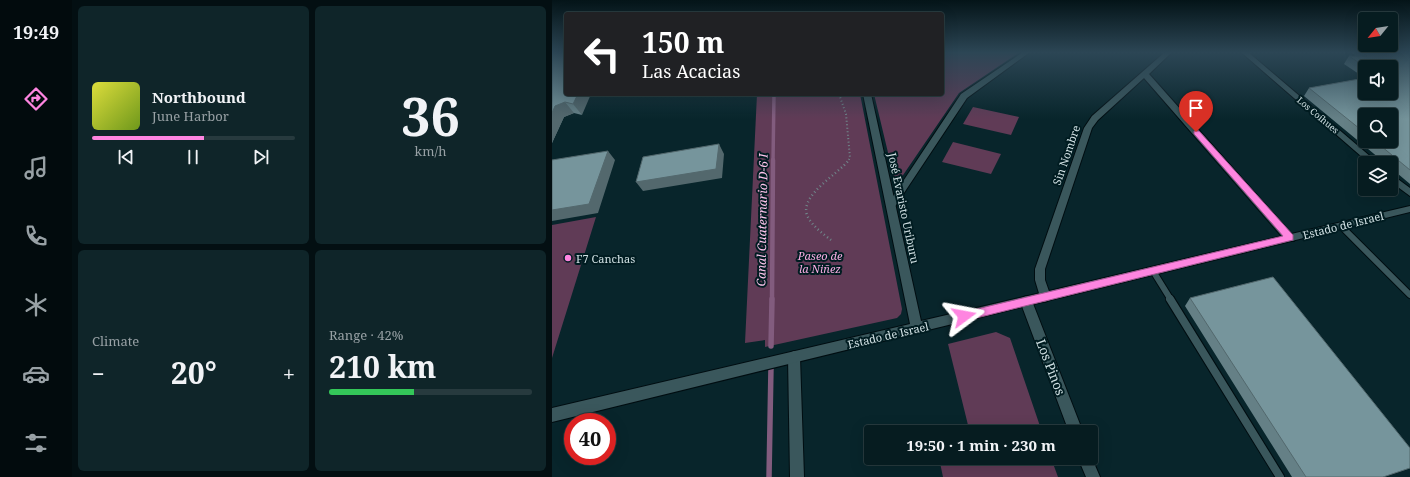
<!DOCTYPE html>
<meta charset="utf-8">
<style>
body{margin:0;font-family:"Noto Serif",serif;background:#0f2529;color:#f1f3f6;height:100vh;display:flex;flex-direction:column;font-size:15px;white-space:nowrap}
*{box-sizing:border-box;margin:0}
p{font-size:13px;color:#98a1a5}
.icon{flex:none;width:22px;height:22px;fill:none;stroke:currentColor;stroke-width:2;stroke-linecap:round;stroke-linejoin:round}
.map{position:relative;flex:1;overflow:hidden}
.drawer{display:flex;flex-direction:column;gap:6px;padding:6px;background:#030f12;width:480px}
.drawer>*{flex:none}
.banner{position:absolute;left:12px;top:12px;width:380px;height:84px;border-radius:4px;box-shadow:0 4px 16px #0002,0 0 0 1px #273a3e;background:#202124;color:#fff;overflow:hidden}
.needle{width:26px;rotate:240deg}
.tools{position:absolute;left:806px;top:12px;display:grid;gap:8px}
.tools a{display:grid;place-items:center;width:40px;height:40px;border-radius:4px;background:#061c20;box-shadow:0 4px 16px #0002,0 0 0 1px #273a3e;font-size:20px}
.speed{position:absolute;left:12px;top:413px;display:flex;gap:8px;font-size:20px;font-weight:700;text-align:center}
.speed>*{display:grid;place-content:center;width:52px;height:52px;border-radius:50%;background:#061c20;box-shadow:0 4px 16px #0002,0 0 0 1px #273a3e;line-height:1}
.speed .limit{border:6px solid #d22;background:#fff;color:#111}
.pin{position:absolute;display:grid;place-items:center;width:34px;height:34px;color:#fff;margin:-41px -17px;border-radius:50% 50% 50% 0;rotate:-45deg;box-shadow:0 0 4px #0007}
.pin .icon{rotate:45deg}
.me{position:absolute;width:44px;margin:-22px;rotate:77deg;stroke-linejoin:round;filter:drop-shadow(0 0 3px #0008)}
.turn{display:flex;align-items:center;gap:14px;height:84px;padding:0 12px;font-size:18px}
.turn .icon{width:52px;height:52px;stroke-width:2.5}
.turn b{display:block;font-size:28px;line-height:34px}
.big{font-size:30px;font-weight:700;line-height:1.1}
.drawer .tile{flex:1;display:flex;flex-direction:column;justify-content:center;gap:6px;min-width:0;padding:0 14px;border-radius:6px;background:#0f2529}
.drawer .dial{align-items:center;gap:0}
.dial b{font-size:52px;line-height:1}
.song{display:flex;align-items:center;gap:12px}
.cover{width:48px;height:48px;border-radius:6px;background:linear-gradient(135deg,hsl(60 70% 55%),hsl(80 70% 35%))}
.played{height:4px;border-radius:2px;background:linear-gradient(90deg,#fe85e0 55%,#273a3e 55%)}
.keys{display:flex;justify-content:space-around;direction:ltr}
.heat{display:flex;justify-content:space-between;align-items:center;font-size:22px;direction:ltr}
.charge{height:6px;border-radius:3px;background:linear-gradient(90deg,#34c759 42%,#273a3e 0)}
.drawer .tiles{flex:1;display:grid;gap:6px;grid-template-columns:repeat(2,1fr)}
.trip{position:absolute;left:312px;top:425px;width:234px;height:40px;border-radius:4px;background:#061c20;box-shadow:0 4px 16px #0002,0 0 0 1px #273a3e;font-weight:700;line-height:40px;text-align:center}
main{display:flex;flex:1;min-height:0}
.tabs{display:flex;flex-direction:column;width:72px;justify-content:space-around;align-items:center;background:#020b0d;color:#98a1a5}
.tabs .icon{width:28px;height:28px}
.tabs .current{color:#fe85e0}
.tabs b{font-size:18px;color:#f1f3f6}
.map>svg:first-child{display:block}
</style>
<main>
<nav class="tabs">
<b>19:49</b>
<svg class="icon current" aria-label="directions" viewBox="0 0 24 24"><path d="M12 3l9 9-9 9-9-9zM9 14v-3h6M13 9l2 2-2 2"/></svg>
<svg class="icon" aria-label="music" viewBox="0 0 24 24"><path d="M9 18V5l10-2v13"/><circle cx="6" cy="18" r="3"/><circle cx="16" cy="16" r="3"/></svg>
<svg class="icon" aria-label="phone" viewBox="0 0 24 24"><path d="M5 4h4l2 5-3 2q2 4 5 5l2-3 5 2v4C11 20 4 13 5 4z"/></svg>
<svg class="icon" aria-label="climate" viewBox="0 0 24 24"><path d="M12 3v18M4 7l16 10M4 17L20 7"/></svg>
<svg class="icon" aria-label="car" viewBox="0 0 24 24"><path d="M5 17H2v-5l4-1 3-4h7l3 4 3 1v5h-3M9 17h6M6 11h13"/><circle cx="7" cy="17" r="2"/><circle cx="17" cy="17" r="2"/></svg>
<svg class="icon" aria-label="filters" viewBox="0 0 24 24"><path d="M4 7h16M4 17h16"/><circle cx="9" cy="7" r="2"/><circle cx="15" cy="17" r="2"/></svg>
</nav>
<section class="drawer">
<div class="tiles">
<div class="tile">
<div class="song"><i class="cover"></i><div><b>Northbound</b><p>June Harbor</p></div></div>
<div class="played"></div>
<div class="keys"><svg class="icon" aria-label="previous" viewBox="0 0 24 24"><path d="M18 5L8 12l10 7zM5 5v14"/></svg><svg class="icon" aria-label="pause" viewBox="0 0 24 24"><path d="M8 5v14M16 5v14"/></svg><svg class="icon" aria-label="next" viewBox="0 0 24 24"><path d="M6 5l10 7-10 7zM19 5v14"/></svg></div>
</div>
<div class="tile dial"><b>36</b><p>km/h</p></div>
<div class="tile"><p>Climate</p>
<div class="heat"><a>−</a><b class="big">20°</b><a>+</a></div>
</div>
<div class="tile"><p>Range · 42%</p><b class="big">210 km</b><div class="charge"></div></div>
</div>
</section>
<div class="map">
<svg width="858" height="477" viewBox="0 0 858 477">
<rect width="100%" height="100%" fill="#08252b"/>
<path fill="#603b56" d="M 390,52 L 468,52 L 407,93 L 347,181 L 343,182 L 322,94 L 390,94 Z
M 205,94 L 308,94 L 350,309 L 349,314 L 345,318 L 213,347 L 213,340 L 193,343 Z
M 421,107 L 467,117 L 459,135 L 411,124 Z
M 401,142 L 449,154 L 439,174 L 390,162 Z
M 44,217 L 0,358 L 0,225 Z
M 444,332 L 458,338 L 490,432 L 393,432 L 416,425 L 396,344 Z
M 387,458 L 499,458 L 506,477 L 391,477 Z"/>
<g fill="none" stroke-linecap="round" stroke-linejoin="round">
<path stroke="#825c7e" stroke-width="3.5" d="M 221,161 L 222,94"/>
<path stroke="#825c7e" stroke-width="4.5" d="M 220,300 L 221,160"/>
<path stroke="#825c7e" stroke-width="5.5" d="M 219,346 L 220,299
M 217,477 L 219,367"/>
<g stroke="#000d11" stroke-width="8">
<path id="lane-far1" d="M 789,226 L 858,295
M 601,271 L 619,300"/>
</g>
<g stroke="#000d11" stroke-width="10">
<path id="lane" d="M 618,299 L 728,477"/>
</g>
<g stroke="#000d11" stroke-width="2">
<path id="street" d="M 471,52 L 478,52 L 415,98 L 342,208 L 336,208 L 334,206 L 336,204 L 409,94 Z
M 613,52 L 620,52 L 597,74 L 743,238 L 742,241 L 734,241 L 592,78 L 546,120 L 540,128 L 493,269 L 493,280 L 499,297 L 497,300 L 493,302 L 489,300 L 483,280 L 483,269 L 532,128 L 540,116 Z
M 474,296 L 478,298 L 480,301 L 531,432 L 517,432 L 468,301 L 470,298 Z
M 242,351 L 246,353 L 248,357 L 252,477 L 238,477 L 236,357 L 238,353 Z
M 539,456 L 548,477 L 534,477 L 526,458 L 539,458 Z"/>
</g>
<g stroke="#000d11" stroke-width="2">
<path id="secondary" d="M 689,52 L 696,52 L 826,163 L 817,163 Z
M 311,94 L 319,94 L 369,321 L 858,206 L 858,212 L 0,422 L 0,408 L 358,324 Z
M 839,174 L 858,188 L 858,196 L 839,182 Z"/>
</g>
<path stroke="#70878b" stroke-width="2" stroke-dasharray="1 2.5" stroke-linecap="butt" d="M 287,94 L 294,114 L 298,158 L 296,161"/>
<path stroke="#70878b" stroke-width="2.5" stroke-dasharray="1 3" stroke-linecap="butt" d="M 279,240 C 271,234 259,225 255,215 C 248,195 286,174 297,160"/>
<use href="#lane-far1" stroke="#3a575c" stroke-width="6"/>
<use href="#lane" stroke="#3a575c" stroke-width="8"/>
<use href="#street" fill="#3a575c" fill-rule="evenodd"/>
<use href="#secondary" fill="#3a575c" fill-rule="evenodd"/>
</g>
<path fill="#658086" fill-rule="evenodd" d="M 0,52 L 30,115 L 22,113 L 12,117 L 0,143 Z
M 800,52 L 858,52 L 858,184 L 839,168 L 839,163 L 833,163 L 752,96 L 757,88 L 813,78 L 792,64 L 797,56 L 803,56 ZM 813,67 L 839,67 L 813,93 ZM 813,115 L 839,141 L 813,141 Z
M 638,298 L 831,477 L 740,477 L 633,306 Z"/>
<path fill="#53686d" d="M 26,94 L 39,94 L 30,115 L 21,104 Z
M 13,102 L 22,113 L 12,117 L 0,143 L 0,113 L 3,106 Z
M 167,144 L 172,154 L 170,178 L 91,191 L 84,182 Z
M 56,151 L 63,160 L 46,213 L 0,221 L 0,210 Z"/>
<path fill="#76959c" stroke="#53686d" d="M 0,52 L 14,52 L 14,94 L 26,94 L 21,104 L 13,102 L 3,106 L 0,113 Z
M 811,52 L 858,52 L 858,170 L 823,141 L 839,141 L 839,115 L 813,115 L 813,133 L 757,88 L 813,78 L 813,93 L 839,93 L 839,67 L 813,67 L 797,56 L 815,56 Z
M 167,144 L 164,169 L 84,182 L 91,157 Z
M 56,151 L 37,204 L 0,210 L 0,160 Z
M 721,277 L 858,448 L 858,468 L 831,477 L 754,477 L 638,298 Z"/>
<linearGradient id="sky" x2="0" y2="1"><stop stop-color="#041418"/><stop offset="0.44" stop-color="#2c4655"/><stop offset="1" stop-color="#2c4655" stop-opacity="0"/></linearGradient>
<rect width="858" height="119" fill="url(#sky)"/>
<path fill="#fe85e0" stroke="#a55692" d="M 642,131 L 647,131 L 741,235 L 741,240 L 412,321 L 408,320 L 406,316 L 408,313 L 412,312 L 731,236 L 642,134 Z"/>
<circle fill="#fe85e0" stroke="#001c21" stroke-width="1.5" cx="16" cy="258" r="4"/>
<g text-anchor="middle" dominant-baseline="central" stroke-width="4" stroke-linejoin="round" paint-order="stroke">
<g font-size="9" fill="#d1e1e4" stroke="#001c21">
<text transform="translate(766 115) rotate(40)">Los Coíhues</text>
</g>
<g font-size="11" fill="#d1e1e4" stroke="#001c21">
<text transform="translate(514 155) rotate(-71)">Sin Nombre</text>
<text transform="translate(352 208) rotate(78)">José Evaristo Uriburu</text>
<text transform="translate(791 225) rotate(-14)">Estado de Israel</text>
<text transform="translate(336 335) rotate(-13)">Estado de Israel</text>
</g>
<g font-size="11" font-style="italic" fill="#f6ace1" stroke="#001c21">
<text x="268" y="255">Paseo de<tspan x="268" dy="13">la Niñez</tspan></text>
</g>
<g font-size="11" fill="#d1e1e4" stroke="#001c21" text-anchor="start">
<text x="24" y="258">F7 Canchas</text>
</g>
<g font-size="12" font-style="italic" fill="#fdc4ec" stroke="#001c21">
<text transform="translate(210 220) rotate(-89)">Canal Cuaternario D-6 I</text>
</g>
<g font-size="13" fill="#d1e1e4" stroke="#001c21">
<text transform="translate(499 367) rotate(69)">Los Pinos</text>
</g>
</g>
</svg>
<div class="tools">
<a><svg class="needle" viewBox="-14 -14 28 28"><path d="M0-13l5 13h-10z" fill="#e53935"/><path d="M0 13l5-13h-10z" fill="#98a1a5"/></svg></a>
<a><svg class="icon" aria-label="sound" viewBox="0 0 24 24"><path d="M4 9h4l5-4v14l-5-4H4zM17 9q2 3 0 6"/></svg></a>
<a><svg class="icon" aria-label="search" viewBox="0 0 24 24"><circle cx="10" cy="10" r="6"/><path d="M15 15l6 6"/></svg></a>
<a><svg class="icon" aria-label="layers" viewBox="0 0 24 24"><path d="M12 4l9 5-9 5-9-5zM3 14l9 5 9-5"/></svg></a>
</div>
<div class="speed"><div class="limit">40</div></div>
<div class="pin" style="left:644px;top:132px;background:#d93025"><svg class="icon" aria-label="arrive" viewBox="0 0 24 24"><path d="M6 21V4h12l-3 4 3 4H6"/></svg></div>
<svg class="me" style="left:412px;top:316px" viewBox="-20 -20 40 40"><path d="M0-17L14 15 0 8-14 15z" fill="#fe85e0" stroke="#fff" stroke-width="4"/></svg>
<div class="trip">19:50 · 1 min · 230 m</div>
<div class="banner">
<div class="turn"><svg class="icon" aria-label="left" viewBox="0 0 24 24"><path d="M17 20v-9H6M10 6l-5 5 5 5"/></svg><div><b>150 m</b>Las Acacias</div></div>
</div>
</div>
</main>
